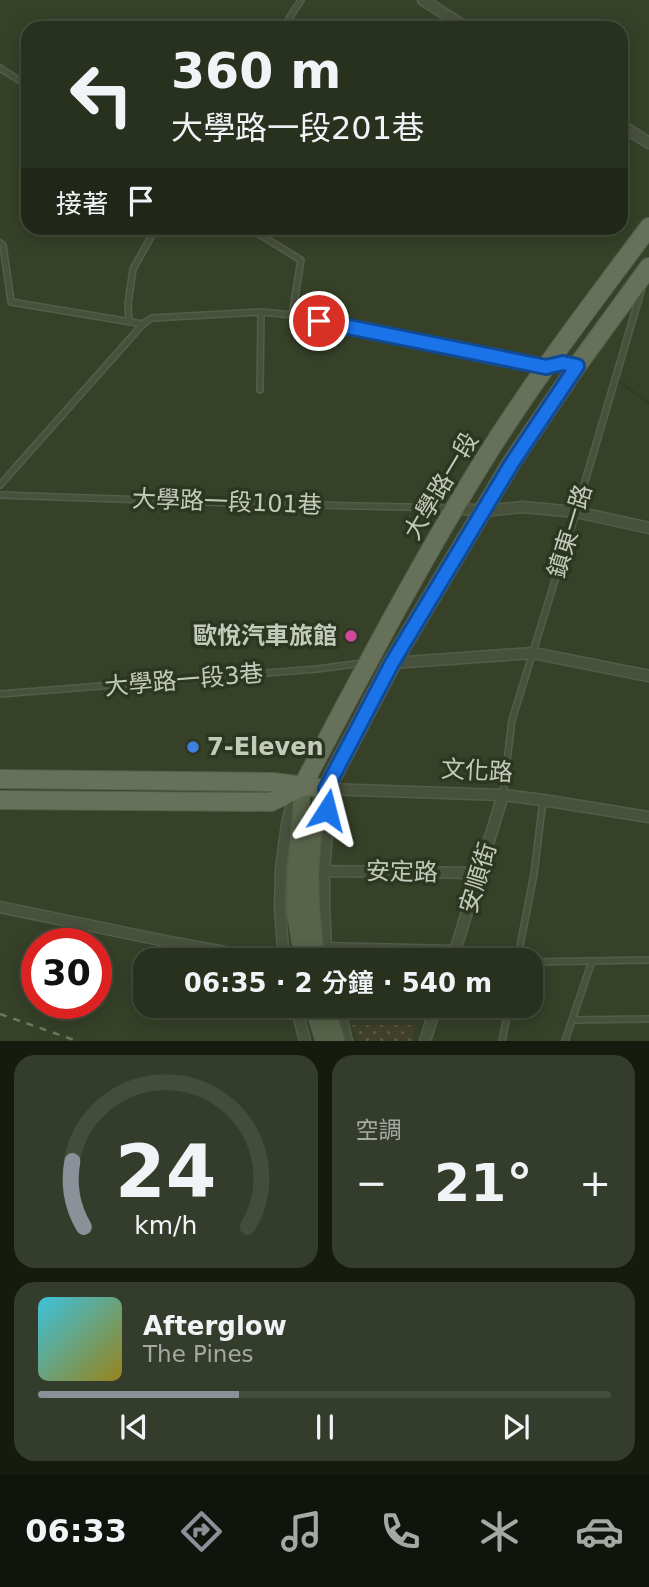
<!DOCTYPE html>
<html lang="zh-TW">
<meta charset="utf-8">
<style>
body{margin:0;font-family:"DejaVu Sans","Noto Sans TC",sans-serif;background:#343d2b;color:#f1f3f6;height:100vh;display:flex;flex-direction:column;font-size:26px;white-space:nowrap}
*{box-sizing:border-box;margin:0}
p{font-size:23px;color:#a5a9a4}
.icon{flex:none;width:38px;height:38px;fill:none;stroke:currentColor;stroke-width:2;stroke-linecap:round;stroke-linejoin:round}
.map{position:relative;height:1041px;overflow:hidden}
.panel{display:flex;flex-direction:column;gap:14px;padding:14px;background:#161b10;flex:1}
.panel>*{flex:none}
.top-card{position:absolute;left:21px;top:21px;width:607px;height:214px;border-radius:21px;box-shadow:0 4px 18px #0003,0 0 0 2px #444c3c;background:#28311e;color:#f1f3f6;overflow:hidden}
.speed{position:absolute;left:21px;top:928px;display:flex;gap:14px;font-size:35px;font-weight:700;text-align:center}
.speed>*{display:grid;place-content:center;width:91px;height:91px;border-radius:50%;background:#28311e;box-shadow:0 4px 18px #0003,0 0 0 2px #444c3c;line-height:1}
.speed .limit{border:10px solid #d22;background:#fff;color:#111}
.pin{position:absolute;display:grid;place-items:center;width:60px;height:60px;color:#fff;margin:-30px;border:4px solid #fff;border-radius:50%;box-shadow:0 2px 7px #0007}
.me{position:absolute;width:77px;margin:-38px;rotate:9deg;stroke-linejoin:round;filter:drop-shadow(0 0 5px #0008)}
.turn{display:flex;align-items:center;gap:24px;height:147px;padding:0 35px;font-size:32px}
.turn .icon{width:91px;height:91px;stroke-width:2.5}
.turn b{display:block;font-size:49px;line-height:60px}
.then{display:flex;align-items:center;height:66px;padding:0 35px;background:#0003;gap:14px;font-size:26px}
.big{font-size:52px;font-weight:600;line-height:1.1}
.panel .tile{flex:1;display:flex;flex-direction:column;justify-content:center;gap:10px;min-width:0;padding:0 24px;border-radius:21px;background:#343d2b}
.panel .dial{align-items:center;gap:0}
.dial svg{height:182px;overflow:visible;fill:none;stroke:#444c3c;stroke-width:7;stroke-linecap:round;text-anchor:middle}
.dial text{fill:#f1f3f6;stroke:none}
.song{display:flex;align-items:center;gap:21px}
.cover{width:84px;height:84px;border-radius:10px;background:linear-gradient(135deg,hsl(190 70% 55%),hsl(50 70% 35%))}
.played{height:7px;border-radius:4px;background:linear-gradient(90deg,#8c9099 35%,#444c3c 35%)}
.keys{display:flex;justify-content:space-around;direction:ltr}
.heat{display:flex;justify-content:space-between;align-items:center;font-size:38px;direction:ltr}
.panel .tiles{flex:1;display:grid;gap:14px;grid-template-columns:1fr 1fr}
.tile:last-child{grid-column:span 2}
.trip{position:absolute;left:133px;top:948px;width:410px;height:70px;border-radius:21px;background:#28311e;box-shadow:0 4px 18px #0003,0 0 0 2px #444c3c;font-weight:600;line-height:70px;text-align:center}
.menu{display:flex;height:112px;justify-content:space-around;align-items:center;background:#10140c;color:#a5a9a4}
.menu .icon{width:49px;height:49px}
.menu .current{color:#8c9099}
.menu b{font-size:32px;color:#f1f3f6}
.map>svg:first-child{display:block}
</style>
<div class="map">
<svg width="649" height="1041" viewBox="0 0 649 1041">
<defs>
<pattern id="park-dots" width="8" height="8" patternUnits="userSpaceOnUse" patternTransform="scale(1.75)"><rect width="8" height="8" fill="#42412a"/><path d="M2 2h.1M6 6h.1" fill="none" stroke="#5c5b47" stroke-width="1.8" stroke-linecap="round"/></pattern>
</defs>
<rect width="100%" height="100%" fill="#364128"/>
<path fill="url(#park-dots)" d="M 352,1025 L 416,1025 L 411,1041 L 358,1041 Z"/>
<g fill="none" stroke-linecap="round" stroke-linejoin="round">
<path stroke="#2f3f1b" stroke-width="2.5" d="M 619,381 L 649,403"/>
<g stroke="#545d49" stroke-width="8">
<path id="lane" d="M 283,28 L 301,0
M 0,68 L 28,86
M 249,228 L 301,260 L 292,315
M 0,243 L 3,245 L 11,302 L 143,324
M 129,321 L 128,304 L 133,269 L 156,228
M 260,390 L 261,312
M 0,485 L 143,324 L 152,318 L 261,312 L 292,315 L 541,366
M 0,495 L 263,504 L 452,508
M 0,694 L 317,669 L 363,663
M 503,794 L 512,720 L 576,512 L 642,288
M 455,951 L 497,961
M 517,961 L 534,874 L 543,800
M 530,962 L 649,960
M 492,1006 L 508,1011
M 572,1020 L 649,1019
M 502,1041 L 509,1006
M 565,1041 L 592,961"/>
</g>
<g stroke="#545d49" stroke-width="13">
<path id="street" d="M 423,0 L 467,28
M 621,125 L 649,143
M 455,508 L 483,511 L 522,507 L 576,512 L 649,528
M 392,663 L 533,653 L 649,676
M 324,871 L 479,873
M 0,907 L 175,943 L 275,961
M 322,948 L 455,951
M 276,961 L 283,956 L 306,951
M 284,961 L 280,909 L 281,869 L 287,824 L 290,811 L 299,793
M 329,961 L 326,947 L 324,907 L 324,871 L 328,823 L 326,789 L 503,795 L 543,800 L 649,817
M 452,961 L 503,795
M 296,1006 L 305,1041
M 339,1006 L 347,1041
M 425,1041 L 436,1006"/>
</g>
<g stroke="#545d49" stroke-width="18">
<path id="secondary" d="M 300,823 L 302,787
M 314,823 L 326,789
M 313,1006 L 324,1041
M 326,1006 L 337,1041"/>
</g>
<g stroke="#545d49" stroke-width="20">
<path id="primary" d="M 0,779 L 273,782 L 326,789 L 392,663 L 512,462 L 577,366 L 649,267
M 302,787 C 359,679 416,570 480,466 C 531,383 591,305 649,227
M 0,800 L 271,802 L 302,787"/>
</g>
<use href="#lane" stroke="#48513c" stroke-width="5"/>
<use href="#street" stroke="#48513c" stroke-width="10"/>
<use href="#secondary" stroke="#58644a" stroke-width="16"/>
<use href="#primary" stroke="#67715a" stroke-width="18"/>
<path stroke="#6d785e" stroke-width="2.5" stroke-dasharray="7 7" stroke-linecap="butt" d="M 0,1014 L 77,1041"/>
<g stroke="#545d49" stroke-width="18" stroke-linecap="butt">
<path id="secondary-bridge" d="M 300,823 L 296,870 L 295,909 L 303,961
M 314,823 L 310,870 L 311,908 L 316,961"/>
</g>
<use href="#secondary-bridge" stroke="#58644a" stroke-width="16"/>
</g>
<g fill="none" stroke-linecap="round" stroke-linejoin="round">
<g stroke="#114b97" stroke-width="18">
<path id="route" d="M 319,321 L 546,367 L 563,363 L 577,366 L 512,463 L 392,663 L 326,789 L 327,810"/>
</g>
<use href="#route" stroke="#1a73e8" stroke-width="12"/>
</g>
<circle fill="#d1479c" stroke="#2d3621" stroke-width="2.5" cx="351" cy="636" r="7"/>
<circle fill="#3f7fe0" stroke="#2d3621" stroke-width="2.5" cx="193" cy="747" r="7"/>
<g text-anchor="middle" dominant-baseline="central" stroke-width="7" stroke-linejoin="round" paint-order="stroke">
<g font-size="24" fill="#c3cbb9" stroke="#2d3621">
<text transform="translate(441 486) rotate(-59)">大學路一段</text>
<text transform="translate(227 502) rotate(2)">大學路一段101巷</text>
<text transform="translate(570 531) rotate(-73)">鎮東一路</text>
<text transform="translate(184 680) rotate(-5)">大學路一段3巷</text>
<text transform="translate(477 771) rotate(3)">文化路</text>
<text transform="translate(402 872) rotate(1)">安定路</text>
<text transform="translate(478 878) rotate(-73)">安順街</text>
</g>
<g font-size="24" font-weight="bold" fill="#c3cbb9" stroke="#2d3621" text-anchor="end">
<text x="337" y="636">歐悅汽車旅館</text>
<text x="207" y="747" text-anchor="start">7-Eleven</text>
</g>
</g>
</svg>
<div class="speed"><div class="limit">30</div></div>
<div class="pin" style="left:319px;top:321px;background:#d93025"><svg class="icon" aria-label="arrive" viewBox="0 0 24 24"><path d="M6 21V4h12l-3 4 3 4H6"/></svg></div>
<svg class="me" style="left:327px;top:810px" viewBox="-20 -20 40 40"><path d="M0-17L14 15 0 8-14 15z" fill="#1a73e8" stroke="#fff" stroke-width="4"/></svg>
<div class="trip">06:35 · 2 分鐘 · 540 m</div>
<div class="top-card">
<div class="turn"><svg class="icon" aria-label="left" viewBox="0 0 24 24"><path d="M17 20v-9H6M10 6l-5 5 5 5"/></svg><div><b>360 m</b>大學路一段201巷</div></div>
<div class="then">接著<svg class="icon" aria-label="arrive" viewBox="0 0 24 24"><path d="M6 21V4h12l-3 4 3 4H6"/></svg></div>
</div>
</div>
<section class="panel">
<div class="tiles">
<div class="tile dial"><svg viewBox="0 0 100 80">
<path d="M14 69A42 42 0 1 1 86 69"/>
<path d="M14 69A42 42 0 0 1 9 40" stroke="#8c9099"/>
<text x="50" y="56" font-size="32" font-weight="700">24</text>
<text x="50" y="72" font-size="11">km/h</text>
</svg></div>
<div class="tile"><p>空調</p>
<div class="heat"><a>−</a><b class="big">21°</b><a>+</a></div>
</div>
<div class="tile">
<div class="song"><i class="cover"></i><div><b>Afterglow</b><p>The Pines</p></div></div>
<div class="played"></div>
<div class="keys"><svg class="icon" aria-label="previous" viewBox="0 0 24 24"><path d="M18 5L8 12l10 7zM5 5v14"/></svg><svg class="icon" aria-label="pause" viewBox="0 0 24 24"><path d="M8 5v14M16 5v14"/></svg><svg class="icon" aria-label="next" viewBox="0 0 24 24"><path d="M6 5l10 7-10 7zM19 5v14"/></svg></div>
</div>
</div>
</section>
<nav class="menu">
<b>06:33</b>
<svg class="icon current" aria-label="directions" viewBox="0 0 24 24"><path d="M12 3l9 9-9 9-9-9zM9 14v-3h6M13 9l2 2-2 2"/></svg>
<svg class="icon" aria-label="music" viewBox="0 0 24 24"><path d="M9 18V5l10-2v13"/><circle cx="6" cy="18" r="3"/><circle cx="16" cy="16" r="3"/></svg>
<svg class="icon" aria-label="phone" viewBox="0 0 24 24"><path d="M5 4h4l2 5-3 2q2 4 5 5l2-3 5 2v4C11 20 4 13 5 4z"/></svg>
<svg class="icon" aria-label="climate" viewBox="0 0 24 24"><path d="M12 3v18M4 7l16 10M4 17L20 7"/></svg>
<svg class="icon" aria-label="car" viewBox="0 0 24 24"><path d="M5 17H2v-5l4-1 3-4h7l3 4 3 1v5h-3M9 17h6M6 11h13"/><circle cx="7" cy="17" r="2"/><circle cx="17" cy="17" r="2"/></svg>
</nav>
